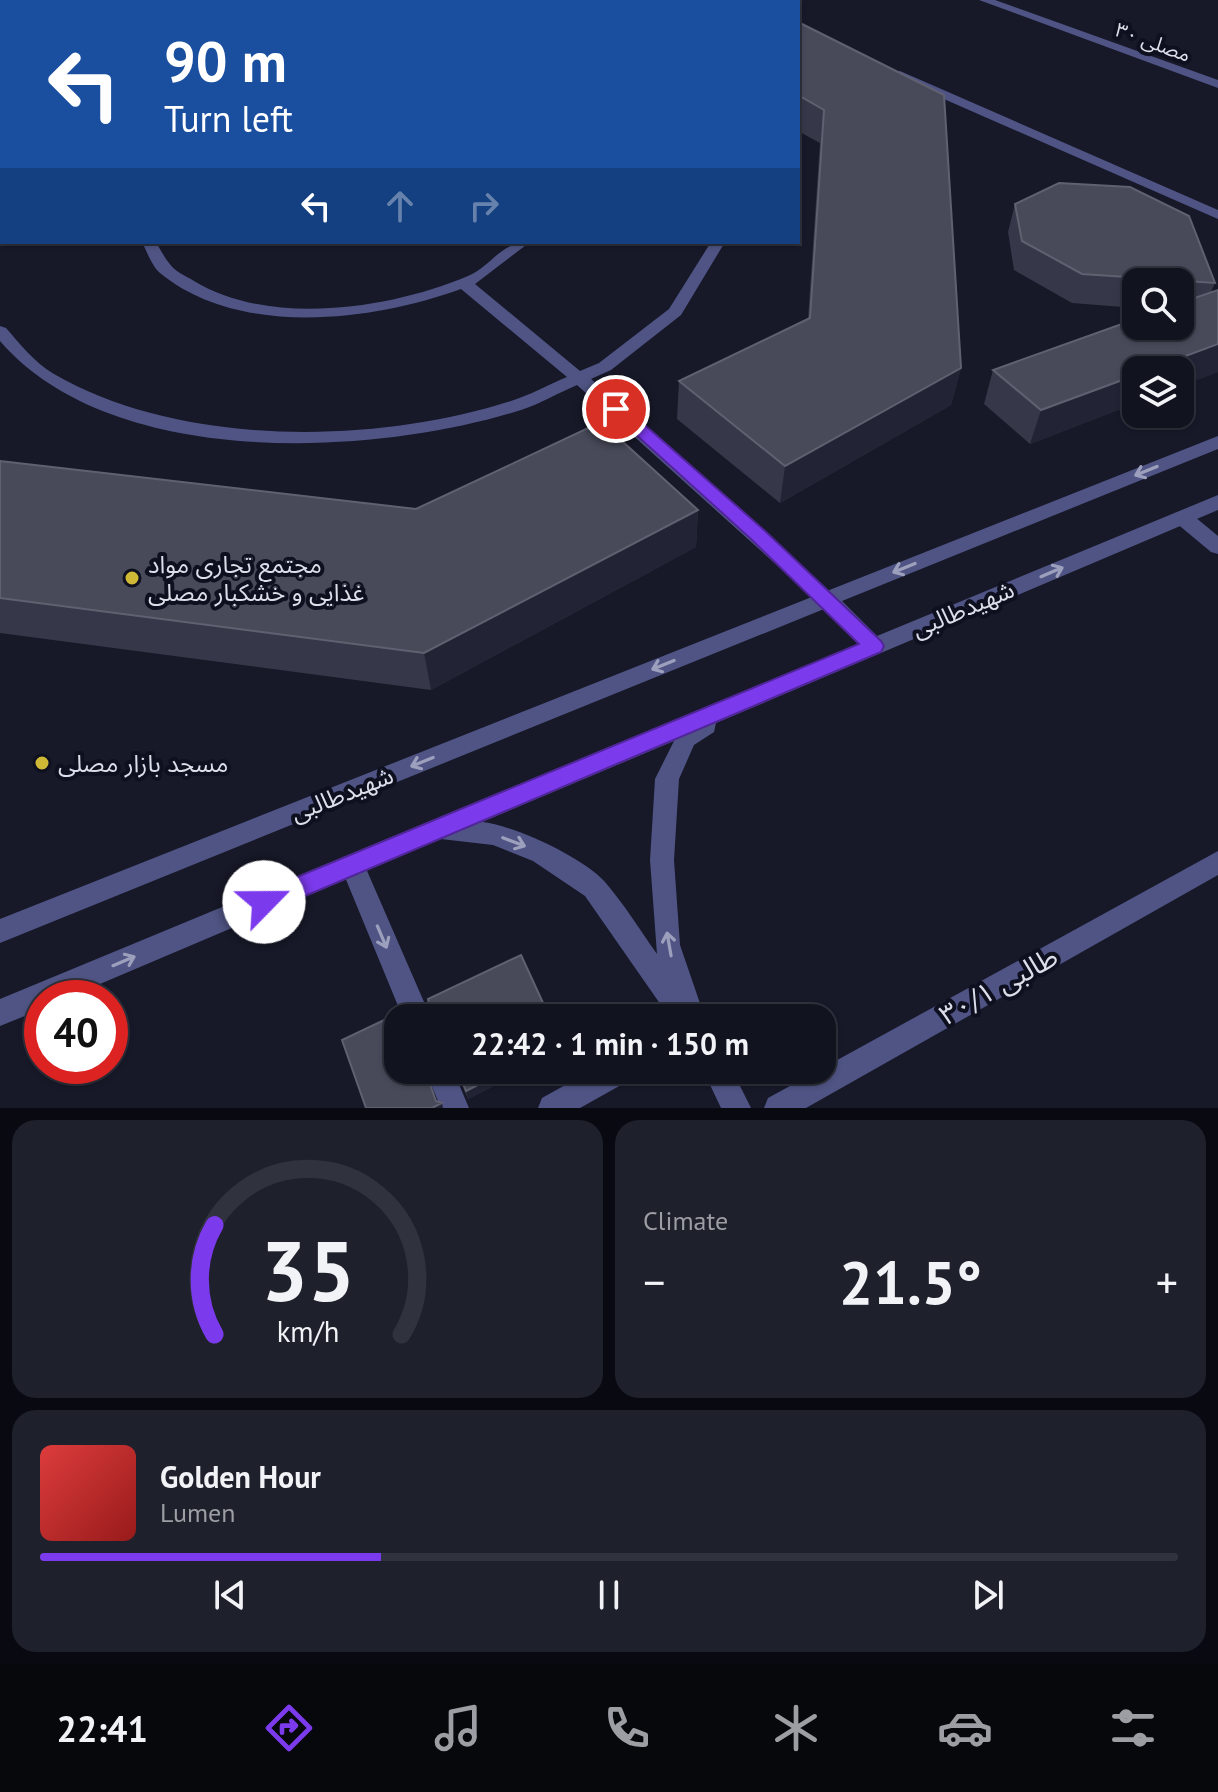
<!DOCTYPE html>
<meta charset="utf-8">
<style>
body{margin:0;font-family:"PT Sans","Noto Sans Arabic",sans-serif;background:#1e202c;color:#f1f3f6;height:100vh;display:flex;flex-direction:column;font-size:30px;white-space:nowrap}
*{box-sizing:border-box;margin:0}
p{font-size:26px;color:#9c9ea4}
.icon{flex:none;width:44px;height:44px;fill:none;stroke:currentColor;stroke-width:2;stroke-linecap:round;stroke-linejoin:round}
.map{position:relative;height:1108px;overflow:hidden}
.side{display:flex;flex-direction:column;gap:12px;padding:12px;background:#090a11;flex:1}
.side>*{flex:none}
.top-card{position:absolute;left:0px;top:0px;width:800px;height:244px;box-shadow:0 2px 6px #0004,0 0 0 2px #30323d;background:#1a4fa0;color:#fff;overflow:hidden}
.controls{position:absolute;left:1122px;top:268px;display:grid;gap:16px}
.controls a{display:grid;place-items:center;width:72px;height:72px;border-radius:16px;background:#11131f;box-shadow:0 2px 6px #0004,0 0 0 2px #30323d;font-size:40px}
.speed{position:absolute;left:24px;top:980px;display:flex;gap:16px;font-size:40px;font-weight:700;text-align:center}
.speed>*{display:grid;place-content:center;width:104px;height:104px;border-radius:50%;background:#11131f;box-shadow:0 2px 6px #0004,0 0 0 2px #30323d;line-height:1}
.speed .limit{border:12px solid #d22;background:#fff;color:#111}
.pin{position:absolute;display:grid;place-items:center;width:68px;height:68px;color:#fff;margin:-34px;border:4px solid #fff;border-radius:50%;box-shadow:0 2px 8px #0007}
.me{position:absolute;width:88px;margin:-44px;rotate:67deg;stroke-linejoin:round;filter:drop-shadow(0 0 6px #0008)}
.turn{display:flex;align-items:center;gap:28px;height:168px;padding:0 32px;font-size:36px}
.turn .icon{width:104px;height:104px;stroke-width:2.5}
.turn b{display:block;font-size:56px;line-height:68px}
.lanes{display:flex;align-items:center;height:76px;padding:0 32px;background:#0003;justify-content:center;gap:40px;direction:ltr}
.lanes .off{opacity:.35}
.big{font-size:60px;font-weight:800;line-height:1.1}
.side .tile{flex:1;display:flex;flex-direction:column;justify-content:center;gap:12px;min-width:0;padding:0 28px;border-radius:24px;background:#1e202c}
.side .dial{align-items:center;gap:0}
.dial svg{height:208px;overflow:visible;fill:none;stroke:#30323d;stroke-width:7;stroke-linecap:round;text-anchor:middle}
.dial text{fill:#f1f3f6;stroke:none}
.song{display:flex;align-items:center;gap:24px}
.cover{width:96px;height:96px;border-radius:12px;background:linear-gradient(135deg,hsl(0 70% 55%),hsl(0 70% 35%))}
.played{height:8px;border-radius:4px;background:linear-gradient(90deg,#7c3aed 30%,#30323d 30%)}
.keys{display:flex;justify-content:space-around;direction:ltr}
.heat{display:flex;justify-content:space-between;align-items:center;font-size:44px;direction:ltr}
.side .tiles{flex:1;display:grid;gap:12px;grid-template-columns:1fr 1fr}
.tile:last-child{grid-column:span 2}
.trip{position:absolute;left:384px;top:1004px;width:452px;height:80px;border-radius:24px;background:#11131f;box-shadow:0 2px 6px #0004,0 0 0 2px #30323d;font-weight:800;line-height:80px;text-align:center}
.tabs{display:flex;height:128px;justify-content:space-around;align-items:center;background:#07080c;color:#9c9ea4}
.tabs .icon{width:56px;height:56px}
.tabs .selected{color:#7c3aed}
.tabs b{font-size:36px;color:#f1f3f6}
.map>svg:first-child{display:block}
</style>
<div class="map">
<svg width="1218" height="1108" viewBox="0 0 1218 1108">
<rect width="100%" height="100%" fill="#171929"/>
<g fill="none" stroke-linecap="round" stroke-linejoin="round">
<path fill="#4f5484" fill-rule="evenodd" d="M 900,71 L 1218,210 L 1218,219 L 896,78 L 894,75 Z
M 142,242 L 156,242 C 160,249 164,257 169,263 C 174,271 186,276 194,281 C 270,327 390,309 468,276 C 493,265 500,242 530,242 L 475,284 L 580,371 L 599,363 L 669,309 L 711,242 L 725,242 L 681,315 L 611,370 L 591,379 L 837,599 L 834,604 L 820,604 L 577,385 C 558,393 540,404 521,410 C 373,457 111,470 0,341 L 0,326 L 6,328 C 20,344 35,363 54,374 C 180,447 374,445 511,401 C 530,395 548,385 567,377 L 461,289 C 373,321 239,338 160,273 C 152,266 147,252 142,242 Z
M 352,854 L 361,857 L 431,1018 L 403,1018 L 340,865 L 343,857 Z
M 425,1070 L 453,1070 L 469,1108 L 441,1108 Z
M 592,1070 L 634,1070 L 630,1080 L 580,1108 L 538,1108 L 542,1098 Z"/>
<path fill="#4f5484" fill-rule="evenodd" d="M 1182,510 L 1189,512 L 1218,536 L 1218,554 L 1211,552 L 1175,522 L 1172,517 Z
M 1218,851 L 1218,875 L 806,1108 L 764,1108 L 768,1098 Z
M 703,1070 L 732,1070 L 751,1108 L 721,1108 Z"/>
<path fill="#4f5484" fill-rule="evenodd" d="M 979,0 L 995,0 L 1218,80 L 1218,88 Z
M 1218,436 L 1218,449 L 842,601 L 877,636 L 1218,495 L 1218,510 L 716,723 L 714,732 L 694,745 L 679,779 L 674,860 L 680,945 L 705,1018 L 670,1018 L 585,896 L 533,861 L 493,845 L 441,839 L 67,998 L 42,998 L 42,1009 L 0,1026 L 0,999 L 858,644 L 824,609 L 0,943 L 0,919 ZM 674,741 L 655,779 L 650,860 L 657,954 C 640,930 624,904 605,882 C 584,858 514,825 482,822 Z"/>
</g>
<path fill="#363849" d="M 15,0 L 755,0 L 759,2 L 6,2 Z
M 798,22 L 961,368 L 951,405 L 780,503 L 677,419 L 679,381 L 808,319 L 820,143 L 798,131 Z
M 1015,204 L 1215,283 L 1211,292 L 1218,372 L 1180,386 L 1180,370 L 1136,370 L 1136,403 L 1030,444 L 984,404 L 993,370 L 1180,326 L 1180,282 L 1136,282 L 1136,308 L 1072,303 L 1014,270 L 1008,232 Z
M 0,461 L 416,509 L 698,510 L 696,547 L 431,690 L 0,633 Z
M 456,1070 L 525,1070 L 468,1099 Z"/>
<path fill="#222435" d="M 204,0 L 315,0 L 316,2 L 196,2 Z
M 2,48 L 2,90 L 0,92 L 0,49 Z
M 1218,344 L 1218,372 L 1180,386 L 1180,370 L 1148,370 Z
M 961,368 L 951,405 L 780,503 L 785,466 Z
M 1136,375 L 1136,403 L 1030,444 L 1041,410 Z
M 698,510 L 696,547 L 431,690 L 424,653 Z
M 507,1070 L 525,1070 L 468,1099 L 466,1091 Z
M 442,1103 L 443,1108 L 432,1108 Z"/>
<path fill="#484a5a" stroke="#5f6171" stroke-width="2" d="M 15,0 L 204,0 L 196,2 L 6,2 Z
M 627,0 L 755,0 L 759,2 L 630,2 Z
M 0,3 L 2,3 L 2,48 L 0,49 Z
M 798,22 L 944,95 L 961,368 L 785,466 L 679,381 L 810,318 L 824,110 L 798,95 Z
M 1059,183 L 1130,187 L 1189,216 L 1215,283 L 1082,274 L 1022,241 L 1015,204 Z
M 1218,290 L 1218,344 L 1148,370 L 1136,370 L 1136,375 L 1041,410 L 993,370 L 1136,319 L 1136,326 L 1180,326 L 1180,303 Z
M 601,422 L 698,510 L 424,653 L 0,598 L 0,461 L 416,509 Z
M 521,955 L 550,1018 L 398,1018 L 398,1070 L 425,1070 L 436,1101 L 442,1103 L 432,1108 L 366,1108 L 342,1040 L 401,1012 L 431,1011 L 428,999 Z
M 458,1070 L 507,1070 L 466,1091 Z"/>
<defs><path id="oneway-shaft" d="M-6 0H5M1.5-3L5.5 0L1.5 3" fill="none" stroke-width="1.6" stroke-linecap="round" stroke-linejoin="round" transform="scale(2)"/></defs>
<g stroke="#9da0bc">
<use href="#oneway-shaft" transform="translate(1146 471) rotate(158)"/>
<use href="#oneway-shaft" transform="translate(904 568) rotate(158)"/>
<use href="#oneway-shaft" transform="translate(1052 572) rotate(-23)"/>
<use href="#oneway-shaft" transform="translate(663 665) rotate(158)"/>
<use href="#oneway-shaft" transform="translate(422 762) rotate(158)"/>
<use href="#oneway-shaft" transform="translate(514 842) rotate(21)"/>
<use href="#oneway-shaft" transform="translate(382 937) rotate(67)"/>
<use href="#oneway-shaft" transform="translate(669 944) rotate(-100)"/>
<use href="#oneway-shaft" transform="translate(124 961) rotate(-23)"/>
</g>
<path fill="#7c3aed" stroke="#51269a" stroke-width="2" d="M 616,404 L 622,405 L 764,530 L 881,641 L 884,646 L 881,652 L 272,910 L 264,913 L 256,910 L 252,902 L 256,894 L 859,644 L 751,539 L 611,412 L 611,405 Z"/>
<g fill="#d0b837" stroke="#0e101f" stroke-width="3">
<circle cx="132" cy="578" r="8"/>
<circle cx="42" cy="763" r="8"/>
</g>
<g text-anchor="middle" dominant-baseline="central" stroke-width="8" stroke-linejoin="round" paint-order="stroke">
<g font-size="20" fill="#dcdee9" stroke="#0e101f">
<text transform="translate(1153 42) rotate(20)">مصلی ۳۰</text>
</g>
<g font-size="24" fill="#dcdee9" stroke="#0e101f" text-anchor="start">
<text x="148" y="564">مجتمع تجاری مواد<tspan x="148" dy="28">غذایی و خشکبار مصلی</tspan></text>
<text x="58" y="763">مسجد بازار مصلی</text>
</g>
<g font-size="24" fill="#dcdee9" stroke="#0e101f">
<text transform="translate(963 609) rotate(-23)">شهیدطالبی</text>
<text transform="translate(342 794) rotate(-22)">شهیدطالبی</text>
</g>
<g font-size="28" fill="#dcdee9" stroke="#0e101f">
<text transform="translate(998 985) rotate(-29)">طالبی ۳۰/۱</text>
</g>
</g>
</svg>
<div class="controls">
<a><svg class="icon" aria-label="search" viewBox="0 0 24 24"><circle cx="10" cy="10" r="6"/><path d="M15 15l6 6"/></svg></a>
<a><svg class="icon" aria-label="layers" viewBox="0 0 24 24"><path d="M12 4l9 5-9 5-9-5zM3 14l9 5 9-5"/></svg></a>
</div>
<div class="speed"><div class="limit">40</div></div>
<div class="pin" style="left:616px;top:409px;background:#d93025"><svg class="icon" aria-label="arrive" viewBox="0 0 24 24"><path d="M6 21V4h12l-3 4 3 4H6"/></svg></div>
<svg class="me" style="left:264px;top:902px" viewBox="-20 -20 40 40"><circle r="19" fill="#fff"/><path d="M0-13L10 11 0 6-10 11z" fill="#7c3aed"/></svg>
<div class="trip">22:42 · 1 min · 150 m</div>
<div class="top-card">
<div class="turn"><svg class="icon" aria-label="left" viewBox="0 0 24 24"><path d="M17 20v-9H6M10 6l-5 5 5 5"/></svg><div><b>90 m</b>Turn left</div></div>
<div class="lanes"><svg class="icon" aria-label="left" viewBox="0 0 24 24"><path d="M17 20v-9H6M10 6l-5 5 5 5"/></svg><svg class="icon off" aria-label="ahead" viewBox="0 0 24 24"><path d="M12 20V5M6 11l6-6 6 6"/></svg><svg class="icon off" aria-label="right" viewBox="0 0 24 24"><path d="M7 20v-9h11M14 6l5 5-5 5"/></svg></div>
</div>
</div>
<section class="side">
<div class="tiles">
<div class="tile dial"><svg viewBox="0 0 100 80">
<path d="M14 69A42 42 0 1 1 86 69"/>
<path d="M14 69A42 42 0 0 1 14 27" stroke="#7c3aed"/>
<text x="50" y="56" font-size="32" font-weight="700">35</text>
<text x="50" y="72" font-size="11">km/h</text>
</svg></div>
<div class="tile"><p>Climate</p>
<div class="heat"><a>−</a><b class="big">21.5°</b><a>+</a></div>
</div>
<div class="tile">
<div class="song"><i class="cover"></i><div><b>Golden Hour</b><p>Lumen</p></div></div>
<div class="played"></div>
<div class="keys"><svg class="icon" aria-label="previous" viewBox="0 0 24 24"><path d="M18 5L8 12l10 7zM5 5v14"/></svg><svg class="icon" aria-label="pause" viewBox="0 0 24 24"><path d="M8 5v14M16 5v14"/></svg><svg class="icon" aria-label="next" viewBox="0 0 24 24"><path d="M6 5l10 7-10 7zM19 5v14"/></svg></div>
</div>
</div>
</section>
<nav class="tabs">
<b>22:41</b>
<svg class="icon selected" aria-label="directions" viewBox="0 0 24 24"><path d="M12 3l9 9-9 9-9-9zM9 14v-3h6M13 9l2 2-2 2"/></svg>
<svg class="icon" aria-label="music" viewBox="0 0 24 24"><path d="M9 18V5l10-2v13"/><circle cx="6" cy="18" r="3"/><circle cx="16" cy="16" r="3"/></svg>
<svg class="icon" aria-label="phone" viewBox="0 0 24 24"><path d="M5 4h4l2 5-3 2q2 4 5 5l2-3 5 2v4C11 20 4 13 5 4z"/></svg>
<svg class="icon" aria-label="climate" viewBox="0 0 24 24"><path d="M12 3v18M4 7l16 10M4 17L20 7"/></svg>
<svg class="icon" aria-label="car" viewBox="0 0 24 24"><path d="M5 17H2v-5l4-1 3-4h7l3 4 3 1v5h-3M9 17h6M6 11h13"/><circle cx="7" cy="17" r="2"/><circle cx="17" cy="17" r="2"/></svg>
<svg class="icon" aria-label="filters" viewBox="0 0 24 24"><path d="M4 7h16M4 17h16"/><circle cx="9" cy="7" r="2"/><circle cx="15" cy="17" r="2"/></svg>
</nav>
